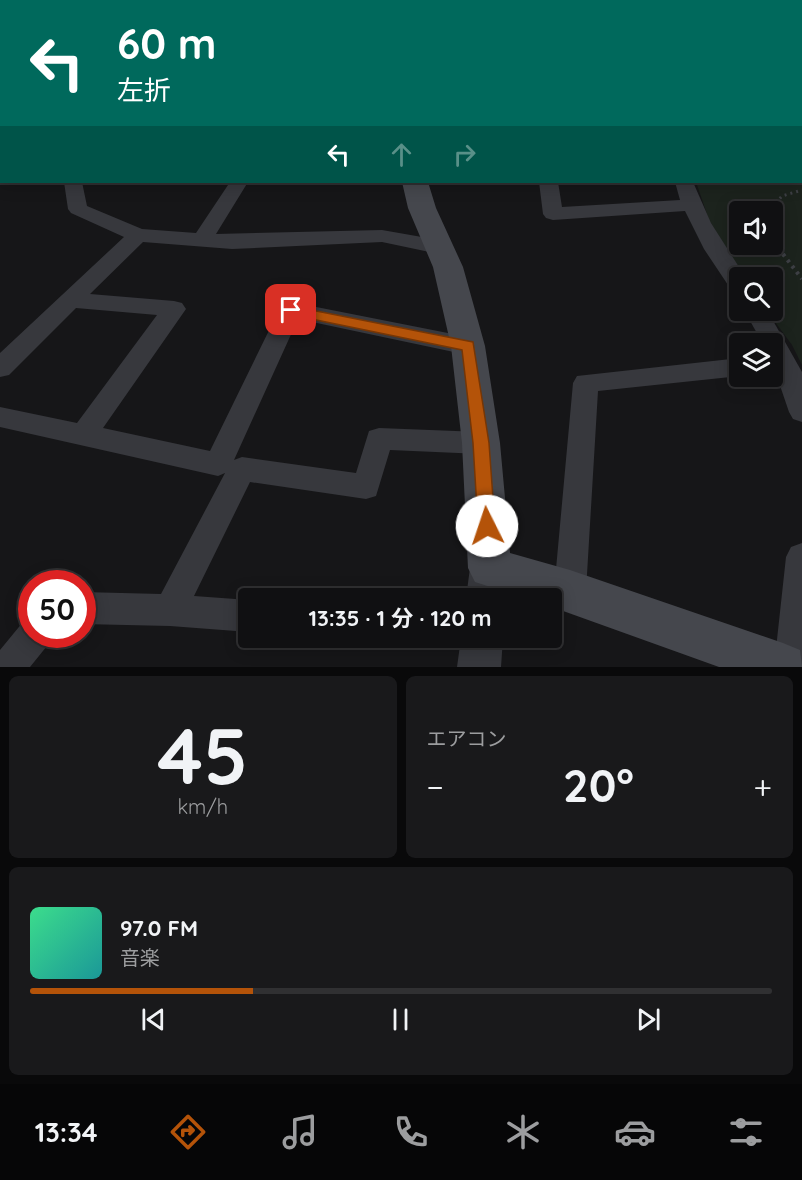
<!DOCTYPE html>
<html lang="ja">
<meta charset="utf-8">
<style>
body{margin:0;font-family:Quicksand,"Noto Sans JP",sans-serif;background:#19191b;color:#f1f3f6;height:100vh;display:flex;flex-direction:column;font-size:22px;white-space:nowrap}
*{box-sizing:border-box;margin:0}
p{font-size:20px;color:#9c9d9f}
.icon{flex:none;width:33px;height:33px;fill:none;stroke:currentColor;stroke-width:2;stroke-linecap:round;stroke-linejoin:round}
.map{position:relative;height:667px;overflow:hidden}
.panel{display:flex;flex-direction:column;gap:9px;padding:9px;background:#09090a;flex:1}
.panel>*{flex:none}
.hud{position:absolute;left:0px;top:0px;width:802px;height:183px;box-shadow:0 3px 15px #0003,0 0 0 2px #303032;background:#00695c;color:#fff;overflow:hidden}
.buttons{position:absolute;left:729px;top:201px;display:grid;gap:12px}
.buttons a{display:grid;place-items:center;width:54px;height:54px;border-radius:6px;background:#101012;box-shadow:0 3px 15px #0003,0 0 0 2px #303032;font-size:30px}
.speed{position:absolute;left:18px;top:570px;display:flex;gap:12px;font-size:30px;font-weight:700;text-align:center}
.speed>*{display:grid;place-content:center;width:78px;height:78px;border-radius:50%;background:#101012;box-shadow:0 3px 15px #0003,0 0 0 2px #303032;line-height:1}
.speed .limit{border:9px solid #d22;background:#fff;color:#111}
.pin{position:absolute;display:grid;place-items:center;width:51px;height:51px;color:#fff;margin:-26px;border-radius:12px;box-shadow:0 3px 9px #0006}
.me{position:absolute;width:66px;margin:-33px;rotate:356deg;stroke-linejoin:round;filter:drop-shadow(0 0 4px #0008)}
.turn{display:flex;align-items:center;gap:21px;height:126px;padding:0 18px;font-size:27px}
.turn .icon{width:78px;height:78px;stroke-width:2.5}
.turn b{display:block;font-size:42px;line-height:51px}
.lanes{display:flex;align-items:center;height:57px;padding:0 18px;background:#0003;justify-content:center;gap:30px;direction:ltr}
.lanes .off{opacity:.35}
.big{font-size:45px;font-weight:700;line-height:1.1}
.panel .widget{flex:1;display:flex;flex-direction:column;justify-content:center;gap:9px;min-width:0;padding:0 21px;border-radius:9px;background:#19191b}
.panel .dial{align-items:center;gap:0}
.dial b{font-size:78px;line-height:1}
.song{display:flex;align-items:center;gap:18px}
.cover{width:72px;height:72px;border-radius:9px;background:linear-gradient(135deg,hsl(150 70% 55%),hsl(180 70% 35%))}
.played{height:6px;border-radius:3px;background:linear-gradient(90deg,#b45309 30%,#303032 30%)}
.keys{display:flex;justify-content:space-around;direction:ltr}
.heat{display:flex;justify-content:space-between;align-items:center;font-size:33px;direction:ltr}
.panel .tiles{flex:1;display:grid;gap:9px;grid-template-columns:1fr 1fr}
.widget:last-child{grid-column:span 2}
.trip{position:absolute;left:238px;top:588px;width:324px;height:60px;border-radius:6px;background:#101012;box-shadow:0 3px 15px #0003,0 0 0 2px #303032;font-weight:700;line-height:60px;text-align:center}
.menu{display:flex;height:96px;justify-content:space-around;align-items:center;background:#060607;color:#9c9d9f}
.menu .icon{width:42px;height:42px}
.menu .selected{color:#b45309}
.menu b{font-size:27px;color:#f1f3f6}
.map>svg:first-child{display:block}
</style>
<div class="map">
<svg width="802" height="667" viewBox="0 0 802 667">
<rect width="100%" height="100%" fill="#161618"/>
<path fill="#1c231d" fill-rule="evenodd" d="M 801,140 L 802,141 L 802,365 L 792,345 L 767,311 L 772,310 L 772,278 L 744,277 L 709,220 L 696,182 L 801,182 ZM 740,212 L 772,212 L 772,244 L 740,244 Z"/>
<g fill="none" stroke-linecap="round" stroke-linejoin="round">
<path stroke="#3d3f44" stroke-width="3" stroke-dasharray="2 4" stroke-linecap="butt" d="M 768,212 L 782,196 L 802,190
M 772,240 L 784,256"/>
<path stroke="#3d3f44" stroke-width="4" stroke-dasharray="3 4.5" stroke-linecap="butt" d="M 783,254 L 802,279"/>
<path fill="#37383d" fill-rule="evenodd" d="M 0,0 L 10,0 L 10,2 L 2,2 L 2,5 Z
M 50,0 L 67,0 L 49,2 Z
M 138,0 L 153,0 L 137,2 Z
M 246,0 L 278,0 L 279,2 L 247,2 Z
M 485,0 L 508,0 L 484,2 Z
M 557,0 L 571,0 L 571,2 L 558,2 Z
M 637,0 L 651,0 L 651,2 L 638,2 Z
M 707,0 L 721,0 L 721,2 L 708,2 Z
M 0,71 L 2,71 L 2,81 L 0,81 Z
M 801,84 L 802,84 L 802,95 L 801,95 Z
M 0,122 L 2,122 L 0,133 Z
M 64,182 L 82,182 L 87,206 L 142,229 L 196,233 L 230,182 L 248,182 L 216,234 L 382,230 L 439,240 L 447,242 L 450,247 L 447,252 L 439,254 L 382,242 L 232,249 L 143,242 L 90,294 L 174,301 L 182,303 L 186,309 L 103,428 L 210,451 L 279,310 L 283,304 L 291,302 L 468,337 L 477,340 L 480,346 L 477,352 L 468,355 L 298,319 L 234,460 L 242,457 L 356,473 L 369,431 L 379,428 L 481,432 L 491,435 L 495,443 L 491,451 L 481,454 L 390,450 L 376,496 L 366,499 L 250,482 L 194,596 L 249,600 L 249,632 L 170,626 L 82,624 L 82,592 L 161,594 L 225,473 L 218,476 L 0,427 L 0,407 L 77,423 L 157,315 L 76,308 L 9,375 L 0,377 L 0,353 L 124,237 L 71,213 L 68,209 Z
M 539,182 L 558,182 L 562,207 L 680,200 L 675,182 L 693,182 L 711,223 L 746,278 L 740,278 L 740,293 L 732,291 L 704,249 L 685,211 L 553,220 L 546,218 L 543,214 Z
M 744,310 L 767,310 L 802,372 L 802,422 L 793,419 L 789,412 L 772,362 L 772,344 L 763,344 Z
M 740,358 L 740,376 L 598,391 L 586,591 L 581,602 L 570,606 L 559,602 L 554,591 L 573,383 L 577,376 Z
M 802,543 L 802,667 L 774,667 L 786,557 L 791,547 Z
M 32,619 L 32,634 L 52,634 L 47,646 L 30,667 L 0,667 L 0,650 L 23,622 Z"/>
<path fill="#37383d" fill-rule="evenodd" d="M 801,125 L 802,125 L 802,139 L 801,139 Z
M 490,550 L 504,555 L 510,568 L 506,598 L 466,598 L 470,568 L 476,555 Z
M 461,638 L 503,638 L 501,667 L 457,667 Z"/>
<path fill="#45474d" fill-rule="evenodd" d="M 357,0 L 375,0 L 375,2 L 357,2 Z
M 402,182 L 428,182 L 436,208 L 463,267 L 485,346 L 500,443 L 510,553 L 570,570 L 783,643 L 800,650 L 802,667 L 719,667 L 552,607 L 552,598 L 525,598 L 475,582 L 468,568 L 462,443 L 451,346 L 433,267 L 408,208 Z"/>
</g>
<path fill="#b45309" stroke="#753606" stroke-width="1.5" d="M 291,306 L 473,342 L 489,443 L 495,526 L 493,532 L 487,534 L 481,532 L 478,526 L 473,443 L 462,350 L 287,314 L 285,310 Z"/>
</svg>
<div class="buttons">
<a><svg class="icon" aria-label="sound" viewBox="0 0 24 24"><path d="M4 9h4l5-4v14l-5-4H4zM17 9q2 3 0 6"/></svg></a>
<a><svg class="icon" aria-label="search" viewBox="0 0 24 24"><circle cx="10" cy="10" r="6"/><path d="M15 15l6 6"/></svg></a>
<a><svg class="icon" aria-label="layers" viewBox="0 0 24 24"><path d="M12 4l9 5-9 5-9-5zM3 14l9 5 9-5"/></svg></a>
</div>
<div class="speed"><div class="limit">50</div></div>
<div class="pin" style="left:291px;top:310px;background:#d93025"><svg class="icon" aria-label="arrive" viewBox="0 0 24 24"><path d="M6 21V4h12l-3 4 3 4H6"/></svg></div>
<svg class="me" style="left:487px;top:526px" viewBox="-20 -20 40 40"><circle r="19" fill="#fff"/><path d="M0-13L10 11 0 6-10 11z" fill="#b45309"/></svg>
<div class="trip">13:35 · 1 分 · 120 m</div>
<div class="hud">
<div class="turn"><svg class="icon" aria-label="left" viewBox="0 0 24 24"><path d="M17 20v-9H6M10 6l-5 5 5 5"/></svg><div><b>60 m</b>左折</div></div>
<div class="lanes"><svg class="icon" aria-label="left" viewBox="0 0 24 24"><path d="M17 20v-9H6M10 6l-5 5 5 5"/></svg><svg class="icon off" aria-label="ahead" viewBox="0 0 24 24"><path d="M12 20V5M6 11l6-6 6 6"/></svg><svg class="icon off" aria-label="right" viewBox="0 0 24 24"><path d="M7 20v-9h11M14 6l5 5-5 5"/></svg></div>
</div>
</div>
<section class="panel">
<div class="tiles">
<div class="widget dial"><b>45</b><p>km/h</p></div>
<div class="widget"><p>エアコン</p>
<div class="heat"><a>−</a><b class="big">20°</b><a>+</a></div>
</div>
<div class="widget">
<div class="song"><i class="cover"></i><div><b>97.0 FM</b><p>音楽</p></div></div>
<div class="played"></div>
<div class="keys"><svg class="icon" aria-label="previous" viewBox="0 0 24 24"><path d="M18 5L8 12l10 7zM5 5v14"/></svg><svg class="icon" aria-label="pause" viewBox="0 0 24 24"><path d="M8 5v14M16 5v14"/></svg><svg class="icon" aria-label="next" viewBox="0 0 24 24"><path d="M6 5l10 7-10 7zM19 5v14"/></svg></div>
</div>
</div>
</section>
<nav class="menu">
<b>13:34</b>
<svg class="icon selected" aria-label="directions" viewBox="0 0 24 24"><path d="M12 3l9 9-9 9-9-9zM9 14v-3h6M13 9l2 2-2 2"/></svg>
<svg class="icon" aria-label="music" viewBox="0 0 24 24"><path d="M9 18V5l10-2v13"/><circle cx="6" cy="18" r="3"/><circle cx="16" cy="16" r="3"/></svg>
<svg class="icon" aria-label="phone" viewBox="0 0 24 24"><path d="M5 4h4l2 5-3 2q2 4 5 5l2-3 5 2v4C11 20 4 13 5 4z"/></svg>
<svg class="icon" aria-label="climate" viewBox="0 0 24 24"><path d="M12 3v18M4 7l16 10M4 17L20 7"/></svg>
<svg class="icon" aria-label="car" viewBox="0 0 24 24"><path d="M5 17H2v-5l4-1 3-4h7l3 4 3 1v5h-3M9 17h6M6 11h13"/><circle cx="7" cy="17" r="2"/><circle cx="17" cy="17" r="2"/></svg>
<svg class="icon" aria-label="filters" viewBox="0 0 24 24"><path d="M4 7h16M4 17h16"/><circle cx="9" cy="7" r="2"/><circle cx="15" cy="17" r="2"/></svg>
</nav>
